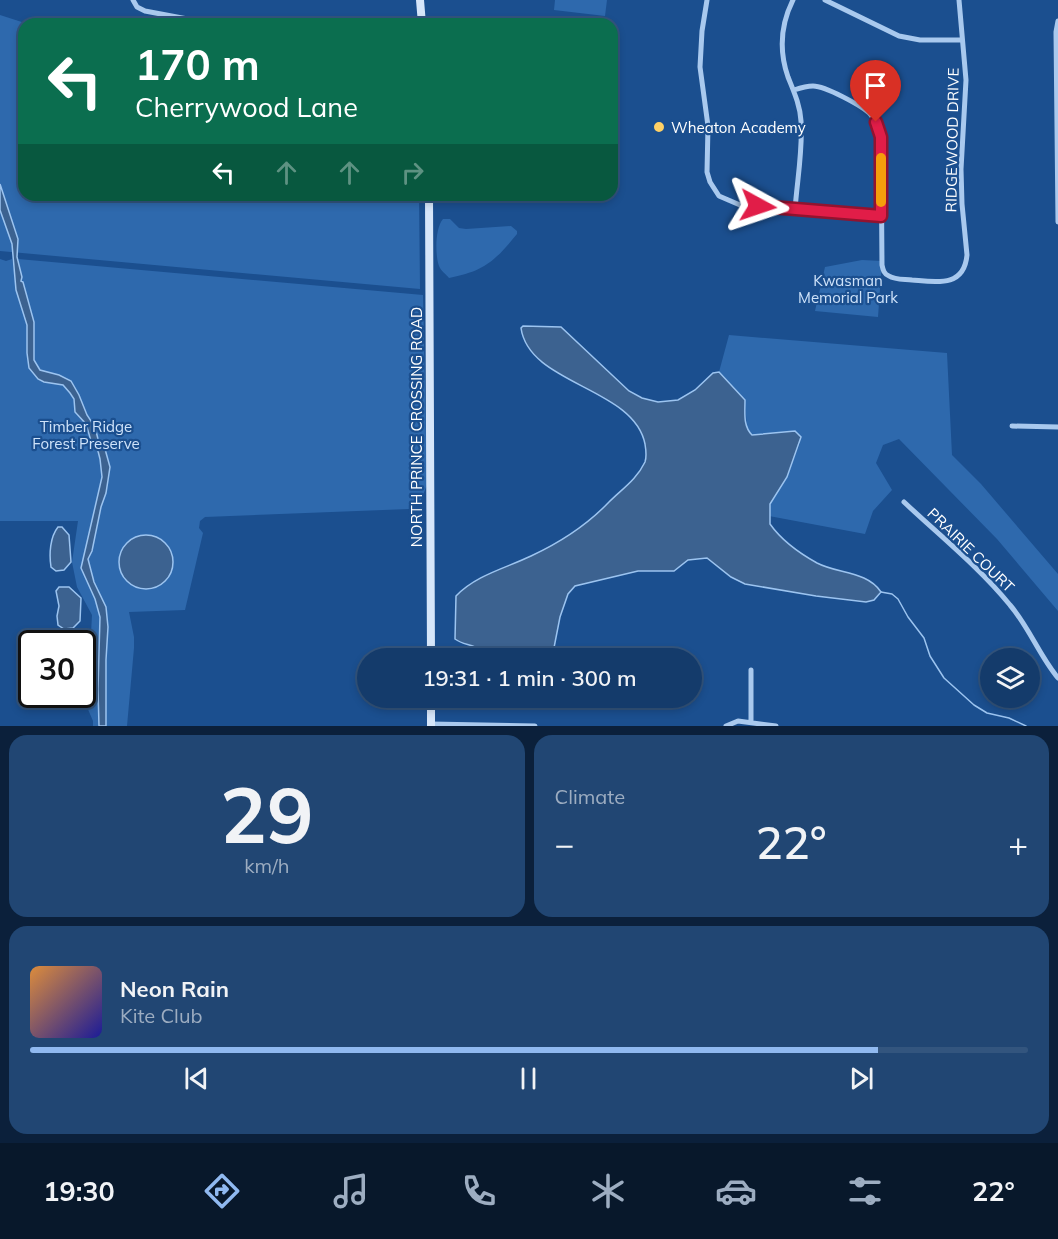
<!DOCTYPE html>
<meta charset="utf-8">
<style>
body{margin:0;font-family:Mulish,sans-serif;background:#214673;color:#f1f3f6;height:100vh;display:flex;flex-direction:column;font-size:22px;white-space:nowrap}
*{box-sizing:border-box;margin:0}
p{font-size:20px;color:#9dadc1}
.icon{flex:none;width:33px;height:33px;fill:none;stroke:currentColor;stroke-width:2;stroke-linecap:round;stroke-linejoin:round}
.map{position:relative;height:726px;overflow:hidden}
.side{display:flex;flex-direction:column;gap:9px;padding:9px;background:#0b203b;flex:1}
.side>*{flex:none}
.top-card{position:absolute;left:18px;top:18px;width:600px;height:183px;border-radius:18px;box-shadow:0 3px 9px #0003,0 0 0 2px #33557e;background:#0b6e4f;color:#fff;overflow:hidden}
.controls{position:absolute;left:980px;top:648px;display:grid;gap:12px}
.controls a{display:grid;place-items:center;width:60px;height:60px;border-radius:50%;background:#143b6b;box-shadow:0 3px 9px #0003,0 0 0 2px #33557e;font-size:30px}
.speed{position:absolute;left:18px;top:630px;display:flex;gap:12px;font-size:30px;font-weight:700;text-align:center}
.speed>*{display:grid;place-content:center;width:78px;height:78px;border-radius:50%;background:#143b6b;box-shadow:0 3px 9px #0003,0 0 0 2px #33557e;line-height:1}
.speed .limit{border:3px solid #111;border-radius:9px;background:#fff;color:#111}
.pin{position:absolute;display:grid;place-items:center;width:51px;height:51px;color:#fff;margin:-62px -26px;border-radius:50% 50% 50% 0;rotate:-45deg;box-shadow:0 0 6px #0007}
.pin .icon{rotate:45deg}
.me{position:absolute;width:66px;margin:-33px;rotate:95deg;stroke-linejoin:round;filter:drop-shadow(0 0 4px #0008)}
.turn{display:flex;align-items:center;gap:21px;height:126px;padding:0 18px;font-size:27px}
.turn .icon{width:78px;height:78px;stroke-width:2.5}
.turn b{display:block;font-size:42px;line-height:51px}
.lanes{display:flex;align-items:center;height:57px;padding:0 18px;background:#0003;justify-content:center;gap:30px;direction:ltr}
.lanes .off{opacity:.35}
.big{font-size:45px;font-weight:600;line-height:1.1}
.side .card{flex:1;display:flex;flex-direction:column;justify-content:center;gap:9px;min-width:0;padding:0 21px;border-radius:18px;background:#214673}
.side .dial{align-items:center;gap:0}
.dial b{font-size:78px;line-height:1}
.song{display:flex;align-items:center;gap:18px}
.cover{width:72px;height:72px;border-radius:9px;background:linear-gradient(135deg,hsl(30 70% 55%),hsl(240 70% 35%))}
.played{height:6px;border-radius:3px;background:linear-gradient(90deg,#90b9f0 85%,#33557e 85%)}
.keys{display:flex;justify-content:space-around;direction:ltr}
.heat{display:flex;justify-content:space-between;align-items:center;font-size:33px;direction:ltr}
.side .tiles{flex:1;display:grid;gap:9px;grid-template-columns:1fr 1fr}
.card:last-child{grid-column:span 2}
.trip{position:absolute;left:357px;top:648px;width:345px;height:60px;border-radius:30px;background:#143b6b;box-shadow:0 3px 9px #0003,0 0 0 2px #33557e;font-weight:600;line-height:60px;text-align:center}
.dock{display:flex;height:96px;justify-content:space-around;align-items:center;background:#08182b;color:#9dadc1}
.dock .icon{width:42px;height:42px}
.dock .on{color:#90b9f0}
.dock b{font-size:27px;color:#f1f3f6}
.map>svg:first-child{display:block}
</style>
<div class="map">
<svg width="1058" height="726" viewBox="0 0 1058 726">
<rect width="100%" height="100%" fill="#1b4f8f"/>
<path fill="#2e69ad" d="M 555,0 L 607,0 L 605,16 L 554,10 Z
M 0,15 L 28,24 L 24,24 L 24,195 L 419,195 L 420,289 L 0,251 Z
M 443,219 L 450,219 L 459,228 L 466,229 L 511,226 L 517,231 L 517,234 C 494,262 484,271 449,278 C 446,274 441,271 439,266 C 435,255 435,228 443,219 Z
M 0,259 L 6,261 L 12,259 L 15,275 L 22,277 L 18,259 L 423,295 L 427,485 L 421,500 L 409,509 L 205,517 L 200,521 L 199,528 L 203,533 L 185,610 L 129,612 L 134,637 L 134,648 L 127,726 L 93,726 L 93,721 L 87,707 L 92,615 L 77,587 L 72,562 L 78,521 L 0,521 Z
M 862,260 L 882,261 L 878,317 L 815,311 L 825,267 Z
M 729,335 L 947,353 L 952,455 L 981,484 L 1058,574 L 1058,611 L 997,539 L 899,439 L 883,445 L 876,463 L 892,490 L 873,511 L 865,534 L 769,516 L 770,504 L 787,477 L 800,443 L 753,435 L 747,430 L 745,400 L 719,372 Z"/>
<path fill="#3c6290" stroke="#9cc4f0" stroke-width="1.5" d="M 0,184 L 18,239 L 17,257 L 22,277 L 21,281 L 23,282 L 34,322 L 34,360 L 40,370 L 59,375 L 71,381 L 79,395 L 87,415 L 95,427 L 99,443 L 105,449 L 110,467 L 106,493 L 101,507 L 92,551 L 88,559 L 94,582 L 106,607 L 108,627 L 106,660 L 106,726 L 99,726 L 98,689 L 100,617 L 95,599 L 81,568 L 102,477 L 100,459 L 98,451 L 91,441 L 86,424 L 75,412 L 74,399 L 70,393 L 63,385 L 44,382 L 38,379 L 29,368 L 27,353 L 27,325 L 16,290 L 12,244 L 0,210 Z
M 523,326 L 561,327 L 629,391 L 642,398 L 658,402 L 678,400 L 695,390 L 713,373 L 719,372 L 745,400 C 745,413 743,426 752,435 L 795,431 L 801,437 L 787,477 L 770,504 L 770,524 C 782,541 799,553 817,563 C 838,574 867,571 881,592 L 874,600 L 866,602 L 816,596 L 745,584 L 731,577 L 707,558 L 688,560 L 674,571 L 638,571 L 575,586 L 568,594 L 560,617 L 552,658 L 486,658 C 483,655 479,649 475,647 C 468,644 462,644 455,639 L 456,596 C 476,575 506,568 531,556 C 559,543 588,524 609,502 C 622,489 637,479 645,462 C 647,456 646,450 645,444 C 634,387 529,385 521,328 Z
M 58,527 L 62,527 L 69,535 L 71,562 L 64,570 L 56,571 L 51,567 C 49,554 50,537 58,527 Z
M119 562a27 27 0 1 1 54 0a27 27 0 1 1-54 0Z
M 59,587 L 69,587 L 81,598 L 80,621 L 73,628 L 64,629 L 58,625 L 57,616 L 59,606 L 56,591 Z"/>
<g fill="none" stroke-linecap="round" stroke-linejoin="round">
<path stroke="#9cc4f0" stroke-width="1.5" d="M 881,592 L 892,594 L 898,599 L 908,617 L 924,638 L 930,656 L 944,678 L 974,705 L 987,713 L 1009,718 L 1026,726"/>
<path stroke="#a9c9ee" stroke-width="5" d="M 133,0 L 137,7 L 145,11 L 214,24
M 707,0 L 702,31 L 700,67 L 708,126 L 707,172 L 710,182 L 719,196 L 740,205 L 881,216
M 793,0 C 781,24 779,51 788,77 C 794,92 800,105 801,121 C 803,150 797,181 795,210
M 825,0 L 899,36 L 920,40 L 962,40
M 1058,21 L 1056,32 L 1058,222
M 794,90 C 800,88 806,86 813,86 C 825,86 863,106 871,115 C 877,122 879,129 881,137 L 882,265 C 883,270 884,274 889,276 C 895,280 905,279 912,280 C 936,282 964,288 967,255 L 962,204 L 961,169 L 966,80 L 959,0
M 1012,426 L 1058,427
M 904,502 C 939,535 979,567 1010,605 C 1029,627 1039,655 1058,678
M 751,722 L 751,670
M 431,724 L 535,726
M 726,726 L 738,721 L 776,726"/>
<path stroke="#d6e6fa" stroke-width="8" d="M 420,0 L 422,24
M 429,195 L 431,658
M 431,726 L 431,698"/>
</g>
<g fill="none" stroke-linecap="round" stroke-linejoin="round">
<g stroke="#92132f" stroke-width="15">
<path id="route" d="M 758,206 L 881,216 L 881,137 L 876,122"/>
</g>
<use href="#route" stroke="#e11d48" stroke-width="10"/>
<path stroke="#f59e0b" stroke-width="10" d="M 881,158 L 881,202"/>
</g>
<circle fill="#ffd166" stroke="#1b4f8f" stroke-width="2" cx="659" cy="127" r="6"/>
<g text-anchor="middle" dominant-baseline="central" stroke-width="4.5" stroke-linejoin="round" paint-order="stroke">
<g font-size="15" fill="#fff" stroke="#1b4f8f" text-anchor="start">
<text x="671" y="127">Wheaton Academy</text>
</g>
<g font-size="15" fill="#fff" stroke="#1b4f8f">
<text transform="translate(952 140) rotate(-89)">RIDGEWOOD DRIVE</text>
<text transform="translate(416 427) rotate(-90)">NORTH PRINCE CROSSING ROAD</text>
<text transform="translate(971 550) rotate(44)">PRAIRIE COURT</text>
</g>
<g font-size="15" fill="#cfe3fa" stroke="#1b4f8f">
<text x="848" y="280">Kwasman<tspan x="848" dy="17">Memorial Park</tspan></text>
<text x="86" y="426">Timber Ridge<tspan x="86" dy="17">Forest Preserve</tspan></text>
</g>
</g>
</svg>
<div class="controls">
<a><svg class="icon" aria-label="layers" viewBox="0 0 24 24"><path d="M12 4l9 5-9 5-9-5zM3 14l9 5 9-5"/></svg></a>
</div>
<div class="speed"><div class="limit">30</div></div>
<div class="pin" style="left:876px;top:122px;background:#d93025"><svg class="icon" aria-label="arrive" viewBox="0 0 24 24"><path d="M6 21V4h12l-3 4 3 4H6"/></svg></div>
<svg class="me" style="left:758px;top:206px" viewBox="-20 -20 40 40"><path d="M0-17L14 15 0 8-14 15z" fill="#e11d48" stroke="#fff" stroke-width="4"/></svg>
<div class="trip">19:31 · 1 min · 300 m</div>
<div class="top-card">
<div class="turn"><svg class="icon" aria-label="left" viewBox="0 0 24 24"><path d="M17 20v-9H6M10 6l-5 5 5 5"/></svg><div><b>170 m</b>Cherrywood Lane</div></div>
<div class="lanes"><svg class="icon" aria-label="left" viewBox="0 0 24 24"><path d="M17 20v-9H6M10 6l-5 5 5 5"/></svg><svg class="icon off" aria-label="ahead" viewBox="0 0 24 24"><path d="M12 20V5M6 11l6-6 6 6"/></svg><svg class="icon off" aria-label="ahead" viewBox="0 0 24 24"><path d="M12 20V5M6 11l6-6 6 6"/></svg><svg class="icon off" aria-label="right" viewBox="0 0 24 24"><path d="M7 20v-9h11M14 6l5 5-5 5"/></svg></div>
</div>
</div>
<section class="side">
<div class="tiles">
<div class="card dial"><b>29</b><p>km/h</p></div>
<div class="card"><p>Climate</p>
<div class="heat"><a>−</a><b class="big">22°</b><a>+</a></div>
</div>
<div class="card">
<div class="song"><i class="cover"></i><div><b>Neon Rain</b><p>Kite Club</p></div></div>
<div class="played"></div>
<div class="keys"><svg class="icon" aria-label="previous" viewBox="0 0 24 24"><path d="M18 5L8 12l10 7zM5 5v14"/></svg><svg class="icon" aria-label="pause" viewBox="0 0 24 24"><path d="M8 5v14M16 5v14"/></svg><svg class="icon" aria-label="next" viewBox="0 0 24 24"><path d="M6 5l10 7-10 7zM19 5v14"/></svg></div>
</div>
</div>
</section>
<nav class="dock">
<b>19:30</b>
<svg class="icon on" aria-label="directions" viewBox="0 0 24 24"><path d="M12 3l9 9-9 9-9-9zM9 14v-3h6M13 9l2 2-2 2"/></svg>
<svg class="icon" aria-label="music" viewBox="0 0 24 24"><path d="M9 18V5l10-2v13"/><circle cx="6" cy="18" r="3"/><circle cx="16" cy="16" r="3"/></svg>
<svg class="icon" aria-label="phone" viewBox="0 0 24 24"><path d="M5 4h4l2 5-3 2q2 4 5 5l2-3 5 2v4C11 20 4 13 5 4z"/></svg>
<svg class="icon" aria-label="climate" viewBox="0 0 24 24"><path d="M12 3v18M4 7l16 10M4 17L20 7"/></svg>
<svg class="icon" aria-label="car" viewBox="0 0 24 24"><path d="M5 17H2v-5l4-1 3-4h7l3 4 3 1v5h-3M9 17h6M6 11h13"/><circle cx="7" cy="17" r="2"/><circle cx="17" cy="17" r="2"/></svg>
<svg class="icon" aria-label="filters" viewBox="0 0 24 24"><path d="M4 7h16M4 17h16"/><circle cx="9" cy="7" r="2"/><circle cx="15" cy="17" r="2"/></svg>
<b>22°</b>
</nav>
